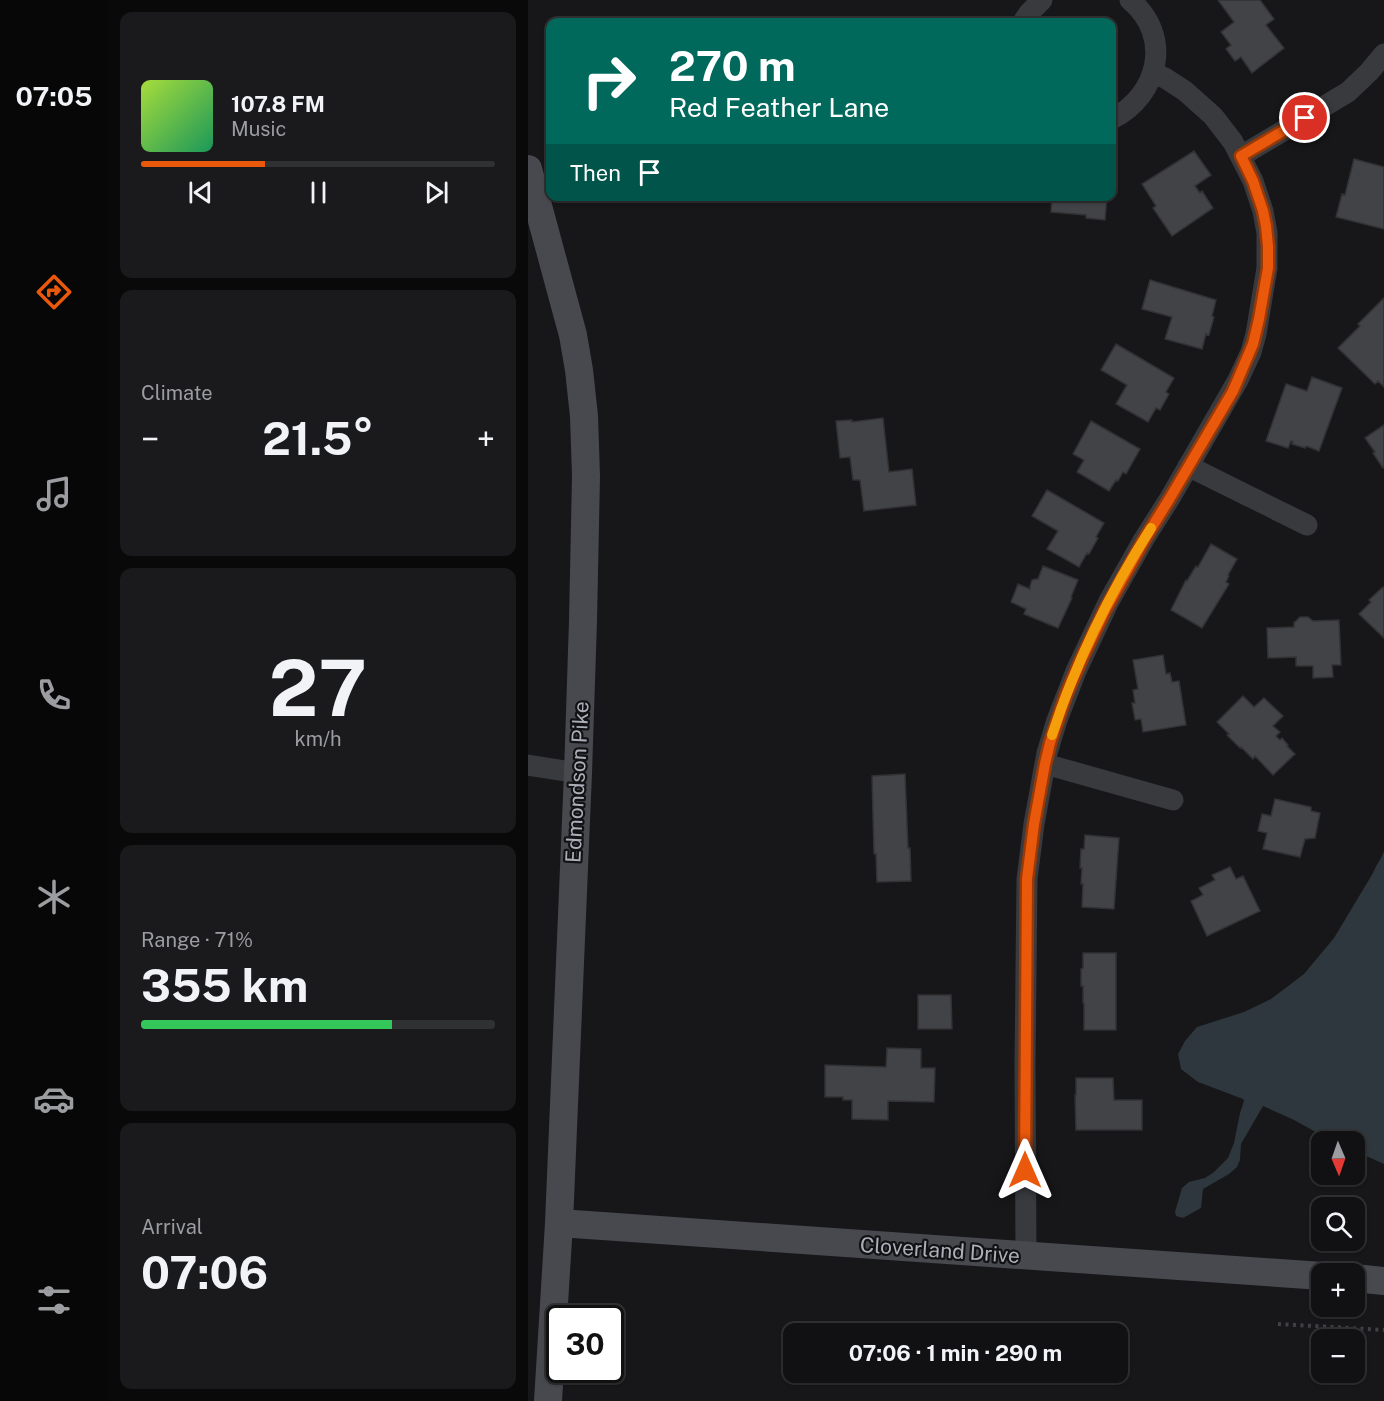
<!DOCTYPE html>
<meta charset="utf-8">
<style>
body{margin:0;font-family:"Public Sans",sans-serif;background:#1a1a1c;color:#f1f3f6;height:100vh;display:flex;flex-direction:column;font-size:22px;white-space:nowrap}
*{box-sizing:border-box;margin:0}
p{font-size:20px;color:#9c9da0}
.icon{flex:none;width:33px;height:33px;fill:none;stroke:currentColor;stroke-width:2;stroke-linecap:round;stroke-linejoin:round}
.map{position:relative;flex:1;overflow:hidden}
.side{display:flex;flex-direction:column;gap:12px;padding:12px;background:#09090a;width:420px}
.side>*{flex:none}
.top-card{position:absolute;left:18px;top:18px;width:570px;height:183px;border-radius:12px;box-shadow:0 2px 4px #0004,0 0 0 2px #303133;background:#00695c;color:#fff;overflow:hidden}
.needle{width:39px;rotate:178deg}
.buttons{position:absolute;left:783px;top:1131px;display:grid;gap:12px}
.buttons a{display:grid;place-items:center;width:54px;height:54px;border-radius:12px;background:#111113;box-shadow:0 2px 4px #0004,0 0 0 2px #303133;font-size:30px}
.speed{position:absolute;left:18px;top:1305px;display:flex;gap:12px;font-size:30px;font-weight:700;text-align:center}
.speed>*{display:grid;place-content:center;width:78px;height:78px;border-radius:50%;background:#111113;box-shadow:0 2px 4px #0004,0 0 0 2px #303133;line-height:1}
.speed .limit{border:3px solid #111;border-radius:9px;background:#fff;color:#111}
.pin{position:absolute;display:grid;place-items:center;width:51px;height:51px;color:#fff;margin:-26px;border:3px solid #fff;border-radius:50%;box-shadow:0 2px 6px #0007}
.me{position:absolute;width:66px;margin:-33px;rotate:0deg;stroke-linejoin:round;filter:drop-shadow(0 0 4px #0008)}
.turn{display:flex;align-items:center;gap:21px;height:126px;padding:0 24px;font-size:27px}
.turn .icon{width:78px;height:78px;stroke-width:2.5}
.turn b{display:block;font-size:42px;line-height:51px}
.then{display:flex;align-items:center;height:57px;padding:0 24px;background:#0003;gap:12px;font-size:22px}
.big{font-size:45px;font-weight:700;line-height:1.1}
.side .widget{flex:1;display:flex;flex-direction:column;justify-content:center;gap:9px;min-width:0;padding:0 21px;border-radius:12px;background:#1a1a1c}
.side .dial{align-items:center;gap:0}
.dial b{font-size:78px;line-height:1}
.song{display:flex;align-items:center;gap:18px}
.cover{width:72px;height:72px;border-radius:9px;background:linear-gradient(135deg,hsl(80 70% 55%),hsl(150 70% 35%))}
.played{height:6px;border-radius:3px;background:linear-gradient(90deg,#ea580c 35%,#303133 35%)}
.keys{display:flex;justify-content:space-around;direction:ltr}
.heat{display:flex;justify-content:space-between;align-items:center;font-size:33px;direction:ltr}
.charge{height:9px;border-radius:4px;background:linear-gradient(90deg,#34c759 71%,#303133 0)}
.trip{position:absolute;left:255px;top:1323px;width:345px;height:60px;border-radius:12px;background:#111113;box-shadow:0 2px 4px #0004,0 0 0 2px #303133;font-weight:700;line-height:60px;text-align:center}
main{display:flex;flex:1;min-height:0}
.tabs{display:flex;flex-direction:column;width:108px;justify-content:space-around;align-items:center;background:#070708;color:#9c9da0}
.tabs .icon{width:42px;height:42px}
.tabs .selected{color:#ea580c}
.tabs b{font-size:27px;color:#f1f3f6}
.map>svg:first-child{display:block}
</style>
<main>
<nav class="tabs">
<b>07:05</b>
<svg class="icon selected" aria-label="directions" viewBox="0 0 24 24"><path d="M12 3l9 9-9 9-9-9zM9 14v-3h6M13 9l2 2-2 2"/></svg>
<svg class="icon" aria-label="music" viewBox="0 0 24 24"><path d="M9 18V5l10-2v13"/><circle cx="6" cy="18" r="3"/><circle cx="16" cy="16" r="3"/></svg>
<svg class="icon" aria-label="phone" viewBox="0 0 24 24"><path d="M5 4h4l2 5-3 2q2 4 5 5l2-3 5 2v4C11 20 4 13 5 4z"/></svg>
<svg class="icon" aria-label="climate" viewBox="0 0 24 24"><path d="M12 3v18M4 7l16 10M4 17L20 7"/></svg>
<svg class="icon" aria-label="car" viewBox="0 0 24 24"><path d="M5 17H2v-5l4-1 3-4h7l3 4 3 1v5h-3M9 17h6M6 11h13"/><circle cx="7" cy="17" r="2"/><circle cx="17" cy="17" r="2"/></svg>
<svg class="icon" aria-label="filters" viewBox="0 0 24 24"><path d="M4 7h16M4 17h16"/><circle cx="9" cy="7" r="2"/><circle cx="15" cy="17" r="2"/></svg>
</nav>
<section class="side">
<div class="widget">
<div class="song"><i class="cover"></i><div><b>107.8 FM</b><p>Music</p></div></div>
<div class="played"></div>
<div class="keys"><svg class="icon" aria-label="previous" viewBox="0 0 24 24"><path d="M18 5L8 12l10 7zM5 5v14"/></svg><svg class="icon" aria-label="pause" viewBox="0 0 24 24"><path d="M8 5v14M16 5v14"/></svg><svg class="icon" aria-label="next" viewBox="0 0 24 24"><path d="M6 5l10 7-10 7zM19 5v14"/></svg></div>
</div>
<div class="widget"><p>Climate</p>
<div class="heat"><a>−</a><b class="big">21.5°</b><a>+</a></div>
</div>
<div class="widget dial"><b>27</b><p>km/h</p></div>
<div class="widget"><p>Range · 71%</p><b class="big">355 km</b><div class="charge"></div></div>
<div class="widget"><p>Arrival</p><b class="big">07:06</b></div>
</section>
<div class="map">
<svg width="856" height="1401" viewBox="0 0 856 1401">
<rect width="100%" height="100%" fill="#171719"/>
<path fill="#2e373d" d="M 856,851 L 856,1164 L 827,1151 L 826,1142 L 804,1141 L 766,1120 L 735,1106 L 713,1144 L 712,1160 L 709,1167 L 701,1174 L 675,1189 L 673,1208 L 655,1218 L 648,1216 L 647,1212 L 654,1188 L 661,1182 L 677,1178 L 686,1172 L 700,1158 L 706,1143 L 712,1113 L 716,1101 L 715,1099 L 670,1082 L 653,1069 L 650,1054 L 657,1041 L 669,1027 L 716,1012 L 743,999 L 776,974 L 806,938 L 845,873 C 848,865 854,858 856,851 Z"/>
<path fill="#424346" stroke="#323235" stroke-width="1.5" d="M 690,0 L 732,0 L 746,19 L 738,25 L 756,48 L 724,73 L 713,57 L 707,61 L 698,49 L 703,45 L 693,32 L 706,22 Z
M 666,151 L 683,175 L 667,186 L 672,193 L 674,191 L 685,208 L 644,236 L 625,208 L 628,206 L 614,184 Z
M 826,159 L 856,167 L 856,229 L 808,217 L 814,194 L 817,195 Z
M 524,196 L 579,196 L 577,220 L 558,218 L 558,215 L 523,212 Z
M 622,280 L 688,300 L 684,316 L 686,317 L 681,335 L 678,334 L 674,349 L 637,339 L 644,317 L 614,309 Z
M 856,298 L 856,387 L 850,381 L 847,384 L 810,348 L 832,326 L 830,324 Z
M 588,344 L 646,378 L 638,392 L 641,394 L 632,410 L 628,408 L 620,422 L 588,404 L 599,385 L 573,370 Z
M 784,377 L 814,388 L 791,451 L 778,446 L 777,448 L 764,444 L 765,442 L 763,441 L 760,448 L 738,441 L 758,384 L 779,391 Z
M 355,418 L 361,472 L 384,469 L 388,505 L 336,511 L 332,480 L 325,480 L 322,457 L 312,458 L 308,421 L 324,420 L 324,422 Z
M 563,421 L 612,449 L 598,474 L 595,472 L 590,481 L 588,480 L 581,491 L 549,472 L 556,460 L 545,454 Z
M 856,425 L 856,467 L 855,468 L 845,453 L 847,452 L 837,438 Z
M 519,490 L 576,523 L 568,537 L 570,538 L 561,554 L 559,553 L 551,567 L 519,549 L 530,531 L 504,516 Z
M 683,544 L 709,559 L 700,575 L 701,576 L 698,582 L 701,584 L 674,628 L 643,610 L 658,580 L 659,581 L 668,566 L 670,567 Z
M 515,566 L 550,580 L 543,597 L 544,598 L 530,628 L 496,614 L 498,609 L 483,602 L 490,584 L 502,589 L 502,586 L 504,580 L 508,579 L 510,579 Z
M 855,587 L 856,588 L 856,638 L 831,614 L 843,602 L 841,600 Z
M 772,617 L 780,617 L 785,621 L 811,620 L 813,665 L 804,665 L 805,677 L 785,678 L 785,666 L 768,666 L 768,657 L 740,658 L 739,628 L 766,627 L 766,622 L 767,622 Z
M 635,655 L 638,674 L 642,673 L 644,682 L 651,681 L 658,725 L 615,732 L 613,719 L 607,720 L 604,703 L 607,703 L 605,690 L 610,689 L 605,660 Z
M 715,696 L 726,707 L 736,698 L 755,716 L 745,726 L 752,732 L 748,736 L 752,740 L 754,738 L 760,745 L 759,746 L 767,754 L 745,775 L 727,756 L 725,759 L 713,747 L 712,748 L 699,735 L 701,734 L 689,722 Z
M 377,774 L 380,848 L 382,848 L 383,881 L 349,882 L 348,854 L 346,854 L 344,776 Z
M 747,799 L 783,807 L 783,811 L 792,813 L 787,838 L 777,839 L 772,857 L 735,849 L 739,833 L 730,831 L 734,814 L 743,816 Z
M 557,835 L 591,838 L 586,909 L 554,907 L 555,884 L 553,884 L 554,868 L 552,868 L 553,849 L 556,849 Z
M 702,867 L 708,879 L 715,876 L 732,911 L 679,936 L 663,901 L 675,895 L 671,888 L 687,880 L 684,875 Z
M 555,953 L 588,953 L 588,1030 L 556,1030 L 556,1003 L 555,1003 L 555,986 L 553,986 L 553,969 L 555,968 Z
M 390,995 L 423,995 L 424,1029 L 390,1029 Z
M 359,1048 L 393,1049 L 393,1068 L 407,1068 L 406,1102 L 360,1101 L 360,1120 L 324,1119 L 324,1100 L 315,1100 L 315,1097 L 297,1097 L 297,1065 L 358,1067 Z
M 548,1078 L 585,1078 L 586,1100 L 614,1100 L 614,1130 L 548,1130 L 547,1095 L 548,1095 Z"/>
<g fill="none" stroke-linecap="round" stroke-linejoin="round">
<path stroke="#3f4145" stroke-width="4" stroke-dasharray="3 4.5" stroke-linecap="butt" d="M 750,1324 L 856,1330"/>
<path stroke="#393a3e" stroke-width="21" d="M 495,22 L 501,13 L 514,0
M 584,119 C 631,95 645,36 602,0
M 713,156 L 820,92 L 841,72 L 856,54
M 660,466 L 779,525
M 517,764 L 645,800
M 0,765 L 50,773
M 498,1255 L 497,1065 L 499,879 L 506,824 L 519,753 L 529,720 L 548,671 L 581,601 L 616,539 L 642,498 L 710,380 L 723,352 L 728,334 L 739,268 L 739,233 L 735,211 L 725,181 L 705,142 L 685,116 L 657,91 L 637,78 L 625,73"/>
<path stroke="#47494e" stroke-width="28" d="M 0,169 L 45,335 L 51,370 L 56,416 L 58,476 L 55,621 L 50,773 L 31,1223 L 20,1401
M 31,1223 L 794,1276
M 826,1278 L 856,1281"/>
</g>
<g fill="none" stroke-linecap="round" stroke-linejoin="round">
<g stroke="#983908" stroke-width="15">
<path id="route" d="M 497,1170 L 499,879 L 506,824 L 517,764 L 522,743 L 538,695 L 554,658 L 577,610 L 616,540 L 642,498 L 705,391 L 725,344 L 731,319 L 740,268 L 740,246 L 738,226 L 735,211 L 725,181 L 713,156 L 777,118"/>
</g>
<use href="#route" stroke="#ea580c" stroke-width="10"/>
<path stroke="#f59e0b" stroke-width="10" d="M 524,735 C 548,662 582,592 623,528"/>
</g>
<g text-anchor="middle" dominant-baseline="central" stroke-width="4.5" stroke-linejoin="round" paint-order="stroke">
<g font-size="21" fill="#aaafb9" stroke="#121215">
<text transform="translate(49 782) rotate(-87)">Edmondson Pike</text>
<text transform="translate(412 1250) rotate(4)">Cloverland Drive</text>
</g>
</g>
</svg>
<div class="buttons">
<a><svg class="needle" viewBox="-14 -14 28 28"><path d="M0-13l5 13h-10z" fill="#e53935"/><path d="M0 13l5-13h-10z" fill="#9c9da0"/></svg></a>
<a><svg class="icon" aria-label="search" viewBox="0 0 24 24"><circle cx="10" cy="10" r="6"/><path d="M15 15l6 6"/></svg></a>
<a>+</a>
<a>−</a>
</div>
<div class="speed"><div class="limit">30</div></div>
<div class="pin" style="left:777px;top:118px;background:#d93025"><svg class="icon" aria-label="arrive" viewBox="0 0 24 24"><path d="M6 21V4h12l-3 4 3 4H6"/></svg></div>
<svg class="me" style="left:497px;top:1170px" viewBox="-20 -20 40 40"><path d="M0-17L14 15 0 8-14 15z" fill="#ea580c" stroke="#fff" stroke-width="4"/></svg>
<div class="trip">07:06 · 1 min · 290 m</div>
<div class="top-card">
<div class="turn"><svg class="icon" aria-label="right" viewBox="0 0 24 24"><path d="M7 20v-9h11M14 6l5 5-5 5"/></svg><div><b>270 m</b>Red Feather Lane</div></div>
<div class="then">Then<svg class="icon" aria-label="arrive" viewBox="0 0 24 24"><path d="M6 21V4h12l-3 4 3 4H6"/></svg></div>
</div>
</div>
</main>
